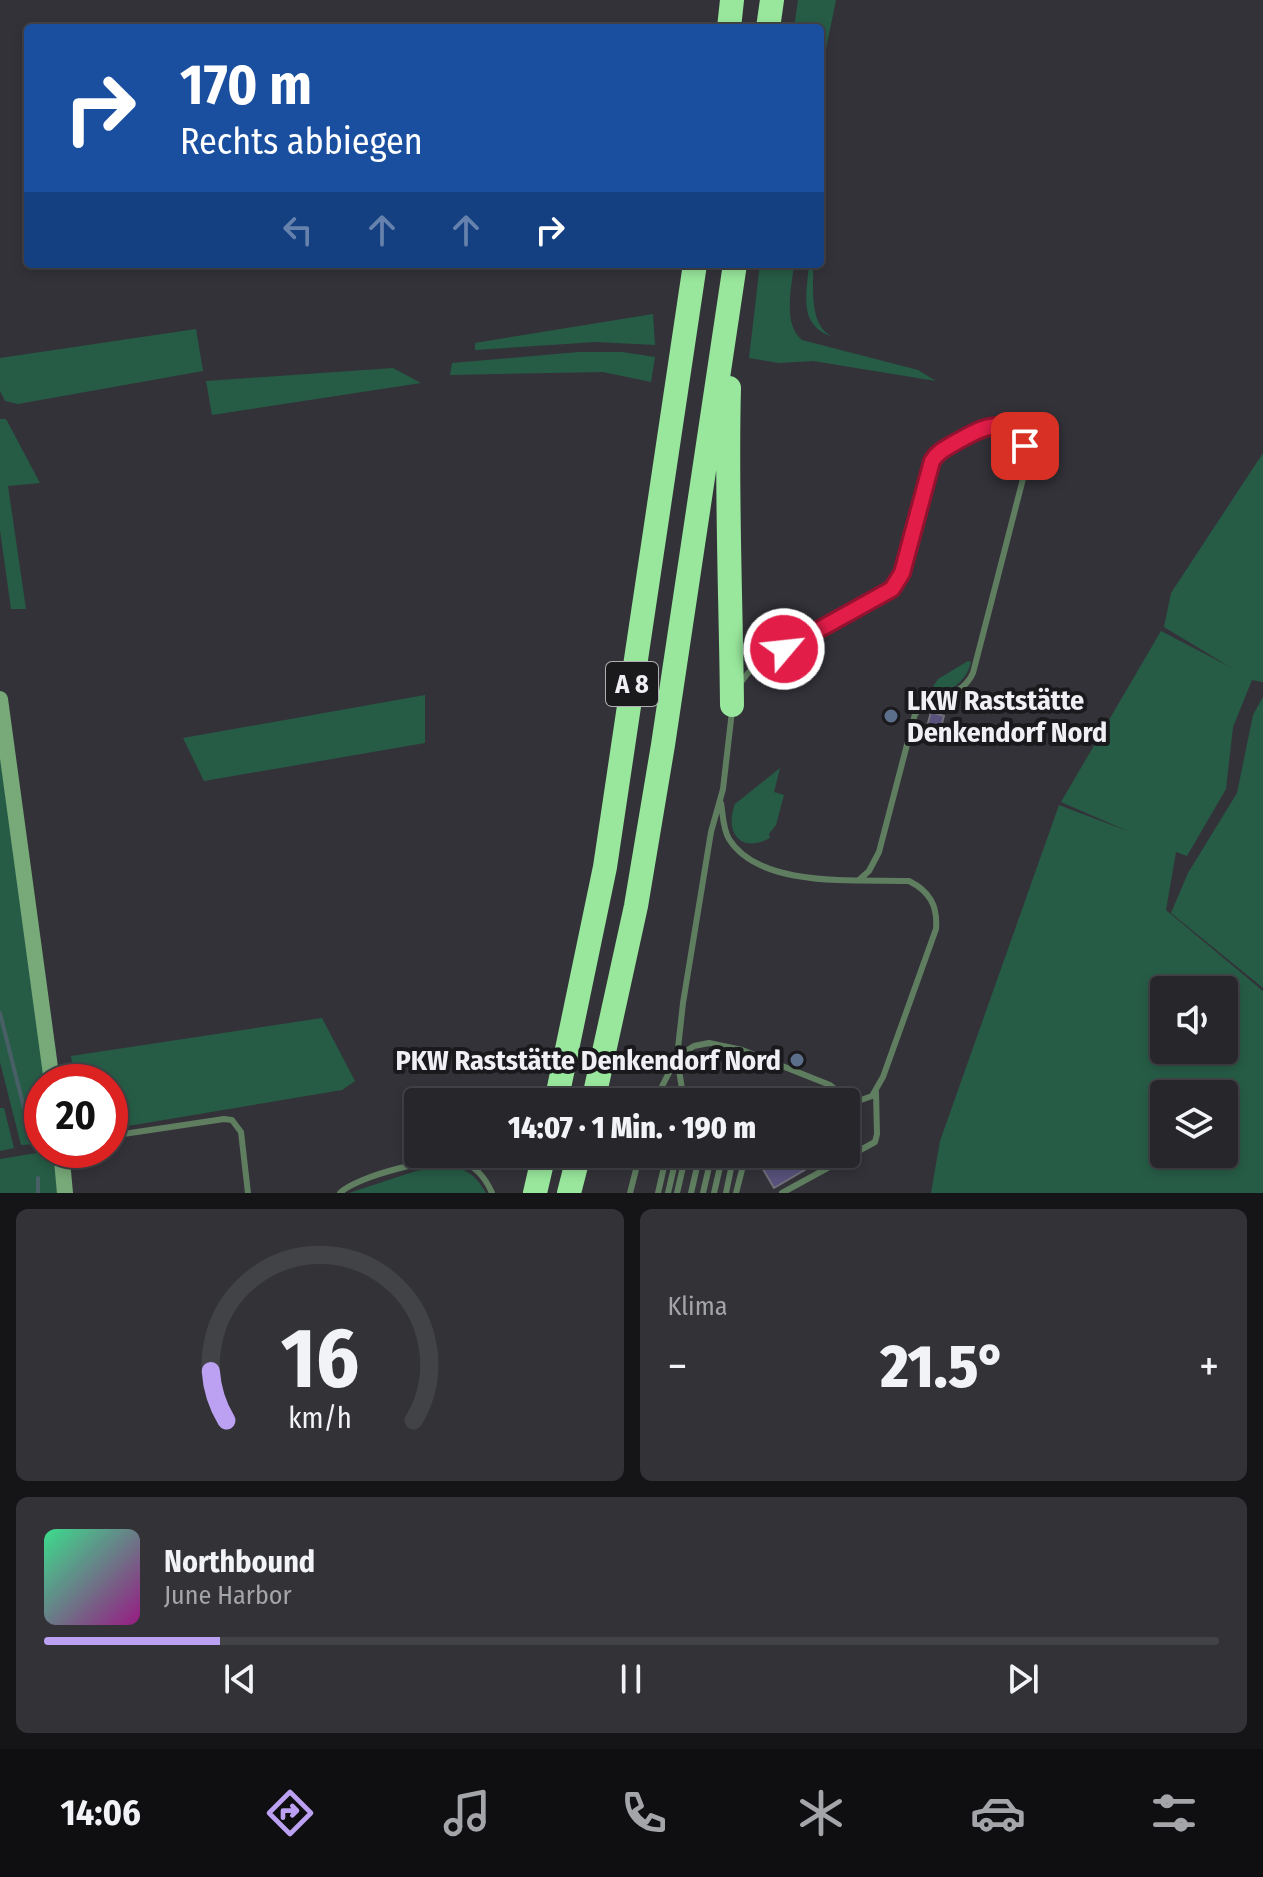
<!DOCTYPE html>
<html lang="de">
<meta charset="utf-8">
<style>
body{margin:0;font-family:"Fira Sans Condensed",sans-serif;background:#323237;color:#f1f3f6;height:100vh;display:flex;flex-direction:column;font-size:30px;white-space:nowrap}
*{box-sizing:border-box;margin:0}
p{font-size:26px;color:#a4a5a9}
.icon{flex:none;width:44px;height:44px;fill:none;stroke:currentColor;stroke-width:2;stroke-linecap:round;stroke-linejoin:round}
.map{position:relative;height:1193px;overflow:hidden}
.details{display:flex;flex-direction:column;gap:16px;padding:16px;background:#151518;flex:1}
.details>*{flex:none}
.banner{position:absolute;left:24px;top:24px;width:800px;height:244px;border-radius:8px;box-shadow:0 4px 12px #0003,0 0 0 2px #424347;background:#1a4fa0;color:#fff;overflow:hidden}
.tools{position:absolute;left:1150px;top:976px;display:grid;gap:16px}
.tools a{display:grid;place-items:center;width:88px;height:88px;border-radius:8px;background:#26262b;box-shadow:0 4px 12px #0003,0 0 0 2px #424347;font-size:40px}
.speed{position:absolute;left:24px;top:1064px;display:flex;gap:16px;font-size:40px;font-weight:700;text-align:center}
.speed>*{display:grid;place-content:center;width:104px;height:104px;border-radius:50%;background:#26262b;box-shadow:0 4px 12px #0003,0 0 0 2px #424347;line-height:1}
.speed .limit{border:12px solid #d22;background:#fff;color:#111}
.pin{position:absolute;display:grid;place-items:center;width:68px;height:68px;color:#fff;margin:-34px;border-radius:16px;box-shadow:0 4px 12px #0006}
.me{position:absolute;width:88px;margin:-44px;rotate:62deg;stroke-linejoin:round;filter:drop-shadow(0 0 6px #0008)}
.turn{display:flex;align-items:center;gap:28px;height:168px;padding:0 24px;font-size:36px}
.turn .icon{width:104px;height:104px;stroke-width:2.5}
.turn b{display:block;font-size:56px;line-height:68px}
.lanes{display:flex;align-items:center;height:76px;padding:0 24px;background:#0003;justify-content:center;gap:40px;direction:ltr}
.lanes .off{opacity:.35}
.big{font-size:60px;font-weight:800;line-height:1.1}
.details .card{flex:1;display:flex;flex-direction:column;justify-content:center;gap:12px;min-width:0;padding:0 28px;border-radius:12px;background:#323237}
.details .dial{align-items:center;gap:0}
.dial svg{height:208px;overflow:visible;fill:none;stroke:#424347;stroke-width:7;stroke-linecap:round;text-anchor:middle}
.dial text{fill:#f1f3f6;stroke:none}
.song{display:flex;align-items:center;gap:24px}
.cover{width:96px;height:96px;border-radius:12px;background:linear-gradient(135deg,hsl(150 70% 55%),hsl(310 70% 35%))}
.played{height:8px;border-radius:4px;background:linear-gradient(90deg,#bca0f2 15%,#424347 15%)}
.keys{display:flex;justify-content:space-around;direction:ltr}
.heat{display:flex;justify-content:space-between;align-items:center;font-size:44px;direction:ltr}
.details .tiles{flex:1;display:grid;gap:16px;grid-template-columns:1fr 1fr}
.card:last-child{grid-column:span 2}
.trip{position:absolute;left:404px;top:1088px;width:456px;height:80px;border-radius:8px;background:#26262b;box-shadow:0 4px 12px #0003,0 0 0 2px #424347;font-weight:800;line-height:80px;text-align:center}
.tab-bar{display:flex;height:128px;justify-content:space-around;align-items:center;background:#0f0f11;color:#a4a5a9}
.tab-bar .icon{width:56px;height:56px}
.tab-bar .on{color:#bca0f2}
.tab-bar b{font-size:36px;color:#f1f3f6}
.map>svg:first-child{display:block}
</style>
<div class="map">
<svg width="1263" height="1193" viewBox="0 0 1263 1193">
<rect width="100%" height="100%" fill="#333239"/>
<path fill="#265c46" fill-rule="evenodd" d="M 798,0 L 836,0 L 820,78 L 820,28 L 794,28 Z
M 760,264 L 794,264 C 792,286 782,324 802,340 L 918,370 L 936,381 L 813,361 L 779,363 L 749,358 Z
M 809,264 L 813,264 C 814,288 808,325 833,337 C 797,325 807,294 809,264 Z
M 653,314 L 655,345 L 596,342 L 475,350 L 475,343 Z
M 196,329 L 203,371 L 18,404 L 5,401 L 0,391 L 0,358 Z
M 579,352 L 622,352 L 655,357 L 651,382 L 603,372 L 450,375 L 452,363 Z
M 393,368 L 421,383 L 212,415 L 206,381 Z
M 0,419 L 6,419 L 40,483 L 8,486 L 26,609 L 11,609 L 0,530 Z
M 1263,453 L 1263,682 L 1252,680 L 1233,727 L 1226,789 L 1187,856 L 1176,852 L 1166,910 L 1263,991 L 1263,1193 L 931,1193 L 940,1141 L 1059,805 L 1130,832 L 1061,802 L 1161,631 L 1230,667 L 1164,627 L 1171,593 ZM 1164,990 L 1224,990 L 1224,1050 L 1164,1050 ZM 1164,1094 L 1224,1094 L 1224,1154 L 1164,1154 Z
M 968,661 L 971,662 C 966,683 949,693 928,695 L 938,679 Z
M 425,695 L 425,743 L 204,781 L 183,738 Z
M 1263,697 L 1263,988 L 1171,913 L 1188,873 L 1237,793 L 1253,715 Z
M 0,747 L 46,1082 L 42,1082 L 40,1144 L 21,1145 L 0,1062 Z
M 780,768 L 774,792 L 784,795 L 776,825 L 769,834 L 770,838 C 741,854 724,833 735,804 Z
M 322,1018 L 355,1081 L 342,1090 L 110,1129 L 110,1082 L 75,1082 L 71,1056 Z
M 0,1108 L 4,1108 L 14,1148 L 0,1151 Z
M 49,1151 L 54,1156 L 59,1193 L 0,1193 L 0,1159 Z
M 443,1166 C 464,1166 476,1175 486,1193 L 349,1193 L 416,1171 Z"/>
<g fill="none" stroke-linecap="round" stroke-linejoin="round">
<path stroke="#485f65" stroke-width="4" d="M 0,1013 L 32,1140
M 38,1178 L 38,1193"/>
</g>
<path fill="#58527c" stroke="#72717a" stroke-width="2" d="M 931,712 L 944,716 L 939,734 L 926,730 Z
M 846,1116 L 859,1138 L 846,1145 Z
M 754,1154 L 832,1154 L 774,1188 Z"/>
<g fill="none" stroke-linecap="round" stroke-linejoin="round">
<path stroke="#5f7e60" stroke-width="6" d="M 739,685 L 748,673 L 767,659 L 892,589 L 902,573 L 935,456 C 948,445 970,430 986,426 C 1017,420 1029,446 1025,471 L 973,673 C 961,699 933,695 915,714 L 879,852 L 869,871 L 860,879
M 654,1102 L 677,1057 L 694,1046 L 709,1043 L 742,1050 L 830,1085 L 849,1100 L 861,1100 L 872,1096 L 883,1077 L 936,929 C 938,905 929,891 909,881 C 858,879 760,889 729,839 C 723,829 723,815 721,803
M 684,1102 L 677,1057 L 683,1003 L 711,832 L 723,789 L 732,711
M 110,1136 L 224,1119 L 232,1120 L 241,1132 L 248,1193
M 340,1193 C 357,1176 438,1155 462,1162 C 477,1167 486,1179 492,1193
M 630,1193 L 640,1154
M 658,1193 L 667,1154
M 668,1193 L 677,1154
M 677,1193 L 686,1154
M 691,1193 L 700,1154
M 703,1193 L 712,1154
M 714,1193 L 723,1154
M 726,1193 L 734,1154
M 736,1193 L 744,1162 L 744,1157 L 740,1154
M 782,1193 L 875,1142 L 877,1134 L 876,1092"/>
<path stroke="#77a979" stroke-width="16" d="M 0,699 L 52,1082
M 61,1150 L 65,1193"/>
<path stroke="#98e79c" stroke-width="24" d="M 729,28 L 732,0
M 768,28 L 772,0
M 729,388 C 726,493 731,599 732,705
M 556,1102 L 605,867 L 695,264
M 593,1102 L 636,906 L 663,745 L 735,264
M 535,1193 L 544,1154
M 569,1193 L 579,1154"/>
</g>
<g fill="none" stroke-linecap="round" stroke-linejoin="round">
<g stroke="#92132f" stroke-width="20">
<path id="route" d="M 784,649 L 892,589 L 902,573 L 932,461 C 938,451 948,447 958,441 C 983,427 1006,414 1025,446"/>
</g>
<use href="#route" stroke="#e11d48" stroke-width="14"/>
</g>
<g fill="#5c6f8a" stroke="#1a1a1d" stroke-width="3">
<circle cx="891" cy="716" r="8"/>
<circle cx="797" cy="1060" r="8"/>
</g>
<g text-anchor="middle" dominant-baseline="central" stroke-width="8" stroke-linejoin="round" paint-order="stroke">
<rect fill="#1a1a1d" stroke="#b0afb4" stroke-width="2" x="606" y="662" width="52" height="44" rx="6"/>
<g font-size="26" font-weight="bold" fill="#f0eff4">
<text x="632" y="684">A 8</text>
</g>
<g font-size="28" font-weight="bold" fill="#f0eff4" stroke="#1a1a1d" text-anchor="start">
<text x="907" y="700">LKW Raststätte<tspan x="907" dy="32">Denkendorf Nord</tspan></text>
<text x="781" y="1060" text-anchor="end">PKW Raststätte Denkendorf Nord</text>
</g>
</g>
</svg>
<div class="tools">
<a><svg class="icon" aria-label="sound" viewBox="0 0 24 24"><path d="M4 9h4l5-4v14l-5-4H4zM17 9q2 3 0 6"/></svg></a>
<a><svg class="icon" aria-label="layers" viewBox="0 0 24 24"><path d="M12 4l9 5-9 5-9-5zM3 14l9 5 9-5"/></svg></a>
</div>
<div class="speed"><div class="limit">20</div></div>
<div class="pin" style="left:1025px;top:446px;background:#d93025"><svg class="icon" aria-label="arrive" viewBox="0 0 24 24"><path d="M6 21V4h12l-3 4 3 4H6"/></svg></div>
<svg class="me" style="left:784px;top:649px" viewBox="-20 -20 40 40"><circle r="17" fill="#e11d48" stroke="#fff" stroke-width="3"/><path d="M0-11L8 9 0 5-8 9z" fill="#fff"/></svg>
<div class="trip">14:07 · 1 Min. · 190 m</div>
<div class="banner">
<div class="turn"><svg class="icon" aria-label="right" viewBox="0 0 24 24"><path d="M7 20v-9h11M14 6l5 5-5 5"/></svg><div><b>170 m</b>Rechts abbiegen</div></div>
<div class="lanes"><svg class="icon off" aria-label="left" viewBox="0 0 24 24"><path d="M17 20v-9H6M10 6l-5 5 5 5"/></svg><svg class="icon off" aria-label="ahead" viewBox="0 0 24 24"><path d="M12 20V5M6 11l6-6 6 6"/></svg><svg class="icon off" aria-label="ahead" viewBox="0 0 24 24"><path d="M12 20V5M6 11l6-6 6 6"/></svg><svg class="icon" aria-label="right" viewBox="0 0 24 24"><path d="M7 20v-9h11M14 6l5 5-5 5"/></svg></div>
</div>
</div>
<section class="details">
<div class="tiles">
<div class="card dial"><svg viewBox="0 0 100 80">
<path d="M14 69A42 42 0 1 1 86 69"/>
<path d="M14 69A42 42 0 0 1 8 50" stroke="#bca0f2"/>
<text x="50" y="56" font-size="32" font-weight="700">16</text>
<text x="50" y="72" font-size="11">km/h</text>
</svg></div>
<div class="card"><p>Klima</p>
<div class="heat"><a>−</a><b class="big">21.5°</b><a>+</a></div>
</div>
<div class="card">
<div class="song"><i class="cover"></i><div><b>Northbound</b><p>June Harbor</p></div></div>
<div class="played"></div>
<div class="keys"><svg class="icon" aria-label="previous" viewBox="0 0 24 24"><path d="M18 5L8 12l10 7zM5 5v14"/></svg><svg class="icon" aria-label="pause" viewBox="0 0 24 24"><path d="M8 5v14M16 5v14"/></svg><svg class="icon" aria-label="next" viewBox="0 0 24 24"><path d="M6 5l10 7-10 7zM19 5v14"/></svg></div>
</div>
</div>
</section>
<nav class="tab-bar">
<b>14:06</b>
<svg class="icon on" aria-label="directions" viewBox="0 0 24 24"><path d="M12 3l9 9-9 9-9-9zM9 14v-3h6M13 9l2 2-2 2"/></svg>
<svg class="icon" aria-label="music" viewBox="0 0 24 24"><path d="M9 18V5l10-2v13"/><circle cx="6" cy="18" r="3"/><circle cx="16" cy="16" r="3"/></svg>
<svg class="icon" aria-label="phone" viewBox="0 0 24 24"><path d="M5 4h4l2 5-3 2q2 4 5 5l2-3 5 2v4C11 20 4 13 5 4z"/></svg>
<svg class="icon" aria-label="climate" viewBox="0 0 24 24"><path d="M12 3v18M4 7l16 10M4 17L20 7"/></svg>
<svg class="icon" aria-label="car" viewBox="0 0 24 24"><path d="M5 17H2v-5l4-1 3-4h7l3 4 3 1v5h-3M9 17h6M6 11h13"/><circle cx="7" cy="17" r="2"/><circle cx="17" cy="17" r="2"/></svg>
<svg class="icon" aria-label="filters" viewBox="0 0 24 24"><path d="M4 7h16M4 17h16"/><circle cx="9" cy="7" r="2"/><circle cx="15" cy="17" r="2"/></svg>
</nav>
